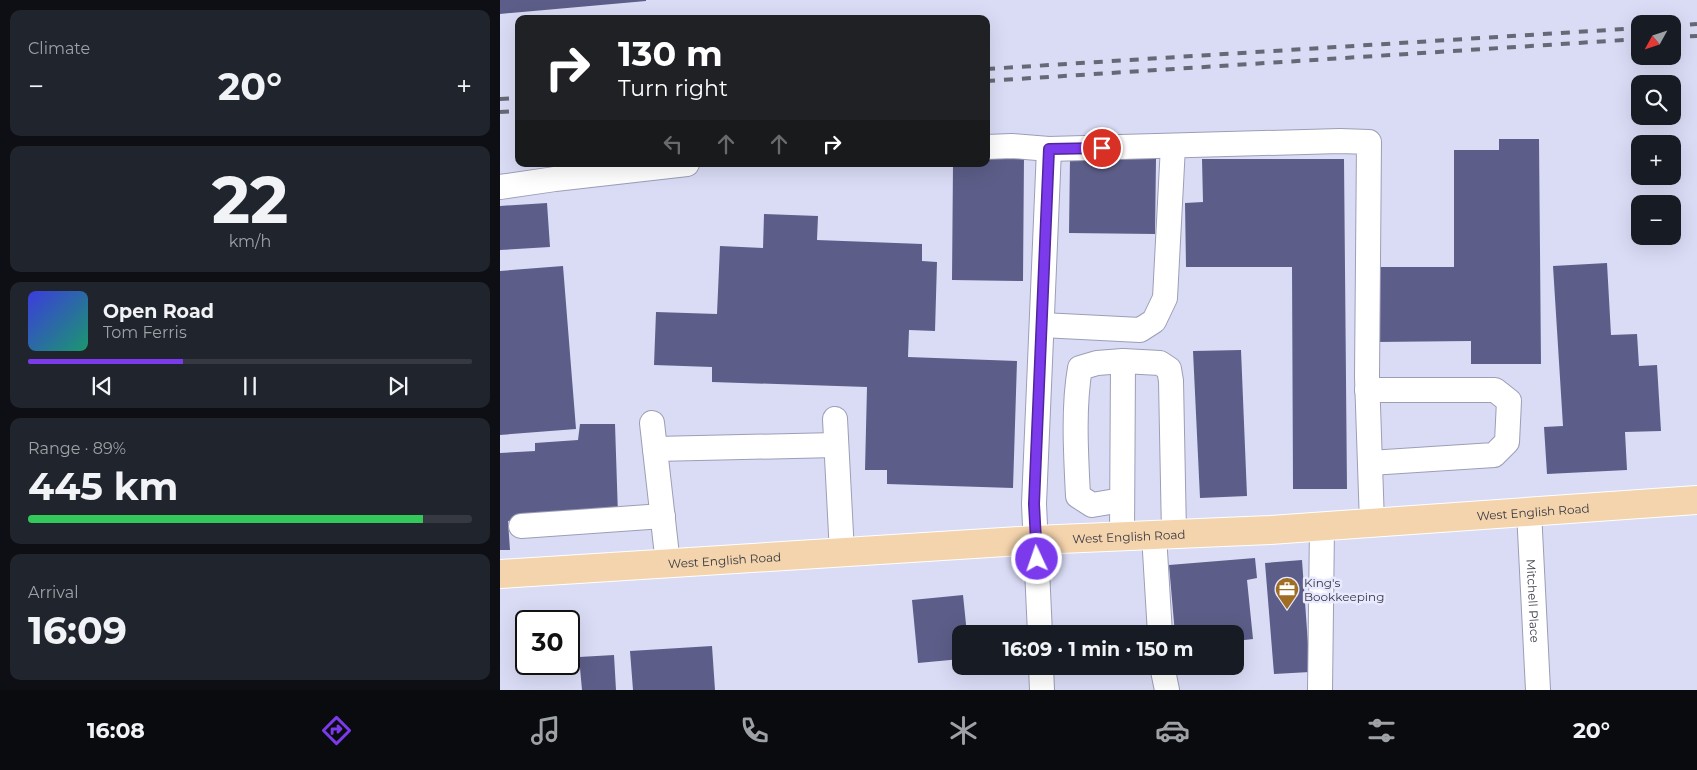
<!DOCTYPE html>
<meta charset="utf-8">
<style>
body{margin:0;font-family:Montserrat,sans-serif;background:#20242c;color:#f1f3f6;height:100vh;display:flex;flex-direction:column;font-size:19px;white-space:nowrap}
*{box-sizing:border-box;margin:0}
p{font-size:16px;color:#9ea1a6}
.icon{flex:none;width:28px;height:28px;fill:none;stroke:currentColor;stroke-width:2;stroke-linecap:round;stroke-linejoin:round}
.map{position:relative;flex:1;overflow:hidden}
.side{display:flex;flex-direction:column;gap:10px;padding:10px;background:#0d0f14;width:500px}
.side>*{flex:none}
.top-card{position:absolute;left:15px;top:15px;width:475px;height:152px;border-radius:10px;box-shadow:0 5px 20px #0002;background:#202124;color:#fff;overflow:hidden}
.needle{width:32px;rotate:230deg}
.fabs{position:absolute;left:1131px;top:15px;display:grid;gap:10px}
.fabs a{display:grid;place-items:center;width:50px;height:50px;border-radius:10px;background:#171b24;box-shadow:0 5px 20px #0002;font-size:25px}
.speed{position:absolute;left:15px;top:610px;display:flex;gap:10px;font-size:25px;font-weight:700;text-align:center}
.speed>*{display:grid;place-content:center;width:65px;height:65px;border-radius:50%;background:#171b24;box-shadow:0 5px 20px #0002;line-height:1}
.speed .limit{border:2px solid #111;border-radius:8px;background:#fff;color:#111}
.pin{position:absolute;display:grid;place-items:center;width:42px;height:42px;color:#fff;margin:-21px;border:2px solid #fff;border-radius:50%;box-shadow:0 1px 5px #0007}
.me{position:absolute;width:55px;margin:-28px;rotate:357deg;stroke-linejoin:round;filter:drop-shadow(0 0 4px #0008)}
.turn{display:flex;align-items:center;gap:18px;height:105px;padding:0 20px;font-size:22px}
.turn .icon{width:65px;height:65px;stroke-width:2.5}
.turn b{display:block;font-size:35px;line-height:42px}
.lanes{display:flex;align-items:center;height:48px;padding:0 20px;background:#0003;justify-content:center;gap:25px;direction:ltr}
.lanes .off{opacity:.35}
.big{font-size:38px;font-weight:700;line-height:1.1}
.side .widget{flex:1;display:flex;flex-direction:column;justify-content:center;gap:8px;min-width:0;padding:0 18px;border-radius:10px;background:#20242c}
.side .dial{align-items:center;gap:0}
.dial b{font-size:65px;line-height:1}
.song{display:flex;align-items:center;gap:15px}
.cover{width:60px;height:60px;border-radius:8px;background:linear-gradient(135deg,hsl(240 70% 55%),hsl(160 70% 35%))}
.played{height:5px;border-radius:2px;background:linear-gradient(90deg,#7c3aed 35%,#363941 35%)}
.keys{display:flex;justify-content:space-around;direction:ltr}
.heat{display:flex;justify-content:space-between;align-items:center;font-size:28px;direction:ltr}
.charge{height:8px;border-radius:4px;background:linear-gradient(90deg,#34c759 89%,#363941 0)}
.trip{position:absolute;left:452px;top:625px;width:292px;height:50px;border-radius:10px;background:#171b24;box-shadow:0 5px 20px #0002;font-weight:700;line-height:50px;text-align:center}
.tab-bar{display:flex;height:80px;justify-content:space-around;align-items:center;background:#090b0e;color:#9ea1a6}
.tab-bar .icon{width:35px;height:35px}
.tab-bar .current{color:#7c3aed}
.tab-bar b{font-size:22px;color:#f1f3f6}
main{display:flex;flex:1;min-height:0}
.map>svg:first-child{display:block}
</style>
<main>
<section class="side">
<div class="widget"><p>Climate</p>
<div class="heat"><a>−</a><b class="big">20°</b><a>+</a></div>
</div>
<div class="widget dial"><b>22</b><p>km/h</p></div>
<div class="widget">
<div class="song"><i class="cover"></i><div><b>Open Road</b><p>Tom Ferris</p></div></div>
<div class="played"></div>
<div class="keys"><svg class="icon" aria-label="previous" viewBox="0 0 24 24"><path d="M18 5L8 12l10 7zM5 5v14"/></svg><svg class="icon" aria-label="pause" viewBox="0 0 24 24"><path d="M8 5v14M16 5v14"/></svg><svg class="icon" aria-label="next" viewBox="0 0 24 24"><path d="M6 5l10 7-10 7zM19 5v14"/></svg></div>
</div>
<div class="widget"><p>Range · 89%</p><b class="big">445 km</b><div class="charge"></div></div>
<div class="widget"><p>Arrival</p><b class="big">16:09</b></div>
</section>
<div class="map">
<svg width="1197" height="690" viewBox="0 0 1197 690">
<rect width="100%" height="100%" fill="#dadcf6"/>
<path fill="#5c5e89" d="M 0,0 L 146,0 L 146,1 L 0,14 Z
M 999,139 L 1039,139 L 1041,364 L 971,364 L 971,341 L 875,342 L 874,267 L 954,267 L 954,150 L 999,150 Z
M 486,157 L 524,157 L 523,281 L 452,280 L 453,164 L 486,164 Z
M 570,158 L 656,159 L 655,234 L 569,233 Z
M 702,159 L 844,159 L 847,489 L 793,489 L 792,267 L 686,267 L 685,203 L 703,202 Z
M 47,203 L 50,247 L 0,250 L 0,206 Z
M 264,214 L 318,216 L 317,240 L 422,244 L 422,261 L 437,262 L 435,331 L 409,330 L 408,357 L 517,361 L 513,488 L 387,484 L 387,470 L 365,470 L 367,387 L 212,382 L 212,367 L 154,365 L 156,312 L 217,314 L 220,246 L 263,248 Z
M 1107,263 L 1111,335 L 1137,334 L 1139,366 L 1157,365 L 1161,431 L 1125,432 L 1127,470 L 1047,474 L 1044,427 L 1063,426 L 1053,266 Z
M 63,266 L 76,429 L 0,435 L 0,271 Z
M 741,350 L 747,496 L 700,498 L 693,351 Z
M 80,424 L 115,424 L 118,515 L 8,521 L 10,550 L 0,550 L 0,453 L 35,451 L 35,443 L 78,440 Z
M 755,558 L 757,578 L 747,580 L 753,639 L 736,641 L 736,634 L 675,634 L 669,565 Z
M 802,560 L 810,672 L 774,674 L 765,563 Z
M 463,595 L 467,634 L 461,634 L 461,659 L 418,663 L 412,600 Z
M 212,646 L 215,690 L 133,690 L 130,651 Z
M 114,655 L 116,690 L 82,690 L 79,657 Z
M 678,666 L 711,666 L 711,668 L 678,670 Z"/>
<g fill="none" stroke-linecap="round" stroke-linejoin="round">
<g stroke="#9c9eb6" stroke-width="26">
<g id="minor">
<path d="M 486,147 L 512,146 L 549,149 L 840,141 L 869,142 L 867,377 L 872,523"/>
<path d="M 0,187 L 55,179 L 187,164"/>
<path d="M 542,325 L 640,330 L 654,321 L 665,298 L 673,146"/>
<path d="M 867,390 L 995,390 L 1009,401 L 1007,442 L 994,455 L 870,463"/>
<path d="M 335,419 L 342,553"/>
<path d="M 152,423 L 168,564"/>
<path d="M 155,449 L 336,445"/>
<path d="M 622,500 L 592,505 L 578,496 C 576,456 573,407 580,368 L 597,363 L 623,361"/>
<path id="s1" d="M 1029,511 L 1038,690"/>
<path d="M 21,526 L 163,516"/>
<path d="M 654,535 L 660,634"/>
<path d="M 622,537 L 623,361 L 660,363 L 669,369 L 671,381 L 674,534"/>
<path d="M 540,634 L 534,504 L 549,149"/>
<path d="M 541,666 L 542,690"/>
<path d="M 662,666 L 667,690"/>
<path d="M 820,690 L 822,526"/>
</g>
</g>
<g stroke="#fff" stroke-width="30">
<g id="major">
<path id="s2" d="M 0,574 L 536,540 L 770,530 L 1197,500"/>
</g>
</g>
<use href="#minor" stroke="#fff" stroke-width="24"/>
<use href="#major" stroke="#f4d4ad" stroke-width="28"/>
<path stroke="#666876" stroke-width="4" stroke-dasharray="9 9" stroke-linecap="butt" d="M 1172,26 L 1197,24
M 1172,37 L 1197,36
M 486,69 L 1140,28
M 486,81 L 1140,39
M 0,99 L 19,98
M 0,112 L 19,111"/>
</g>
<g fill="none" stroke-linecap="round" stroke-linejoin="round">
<g stroke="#51269a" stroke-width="12">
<path id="route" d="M 537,559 L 534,504 L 549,149 L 602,148"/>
</g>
<use href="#route" stroke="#7c3aed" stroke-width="9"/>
</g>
<defs>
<g id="office-pin" transform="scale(1.25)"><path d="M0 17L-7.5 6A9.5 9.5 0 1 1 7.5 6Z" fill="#9f6d23" stroke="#e8e9ff"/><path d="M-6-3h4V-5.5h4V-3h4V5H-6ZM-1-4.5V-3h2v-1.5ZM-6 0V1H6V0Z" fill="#fff"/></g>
</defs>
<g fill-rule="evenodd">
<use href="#office-pin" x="787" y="589"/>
</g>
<g text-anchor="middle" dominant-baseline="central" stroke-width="5" stroke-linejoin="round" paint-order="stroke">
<g font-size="12" fill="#373842" stroke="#e8e9ff">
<text stroke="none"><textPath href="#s2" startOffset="1035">West English Road</textPath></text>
<text stroke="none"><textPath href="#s2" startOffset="630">West English Road</textPath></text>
<text stroke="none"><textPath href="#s2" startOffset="225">West English Road</textPath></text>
<text stroke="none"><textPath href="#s1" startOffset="90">Mitchell Place</textPath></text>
</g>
<g font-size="12" fill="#373842" stroke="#e8e9ff" text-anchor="start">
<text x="804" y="582">King's<tspan x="804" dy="14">Bookkeeping</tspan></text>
</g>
</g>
</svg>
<div class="fabs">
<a><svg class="needle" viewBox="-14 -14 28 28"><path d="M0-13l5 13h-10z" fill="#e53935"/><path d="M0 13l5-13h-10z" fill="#9ea1a6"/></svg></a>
<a><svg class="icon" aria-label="search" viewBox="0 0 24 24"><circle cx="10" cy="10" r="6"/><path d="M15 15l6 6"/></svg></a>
<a>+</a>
<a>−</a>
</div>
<div class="speed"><div class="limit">30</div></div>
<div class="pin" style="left:602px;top:148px;background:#d93025"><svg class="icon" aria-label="arrive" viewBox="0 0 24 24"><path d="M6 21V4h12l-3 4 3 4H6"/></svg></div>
<svg class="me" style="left:537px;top:559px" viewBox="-20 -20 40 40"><circle r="17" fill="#7c3aed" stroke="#fff" stroke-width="3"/><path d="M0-11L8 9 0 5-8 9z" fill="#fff"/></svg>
<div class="trip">16:09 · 1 min · 150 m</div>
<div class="top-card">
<div class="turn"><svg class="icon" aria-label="right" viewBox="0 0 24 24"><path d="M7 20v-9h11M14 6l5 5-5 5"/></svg><div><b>130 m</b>Turn right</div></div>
<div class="lanes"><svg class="icon off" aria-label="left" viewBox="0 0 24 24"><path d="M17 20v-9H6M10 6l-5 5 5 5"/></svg><svg class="icon off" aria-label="ahead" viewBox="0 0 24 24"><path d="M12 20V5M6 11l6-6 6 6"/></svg><svg class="icon off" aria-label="ahead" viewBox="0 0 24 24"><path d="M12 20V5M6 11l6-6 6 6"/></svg><svg class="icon" aria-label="right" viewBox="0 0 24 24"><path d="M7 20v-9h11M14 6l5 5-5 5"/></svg></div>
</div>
</div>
</main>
<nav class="tab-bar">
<b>16:08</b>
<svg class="icon current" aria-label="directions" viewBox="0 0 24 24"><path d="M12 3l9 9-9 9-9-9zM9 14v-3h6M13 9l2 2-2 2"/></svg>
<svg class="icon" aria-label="music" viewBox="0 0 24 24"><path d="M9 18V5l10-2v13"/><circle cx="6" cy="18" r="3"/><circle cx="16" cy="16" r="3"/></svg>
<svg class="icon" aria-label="phone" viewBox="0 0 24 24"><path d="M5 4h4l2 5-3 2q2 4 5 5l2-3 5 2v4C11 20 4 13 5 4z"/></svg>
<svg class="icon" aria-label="climate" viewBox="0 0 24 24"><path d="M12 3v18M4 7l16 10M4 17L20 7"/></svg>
<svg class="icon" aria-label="car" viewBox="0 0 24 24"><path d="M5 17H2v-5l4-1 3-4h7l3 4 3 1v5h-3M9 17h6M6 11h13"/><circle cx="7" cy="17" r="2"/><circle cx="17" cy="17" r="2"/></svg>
<svg class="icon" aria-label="filters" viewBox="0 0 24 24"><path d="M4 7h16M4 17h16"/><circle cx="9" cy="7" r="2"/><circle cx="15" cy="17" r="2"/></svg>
<b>20°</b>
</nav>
